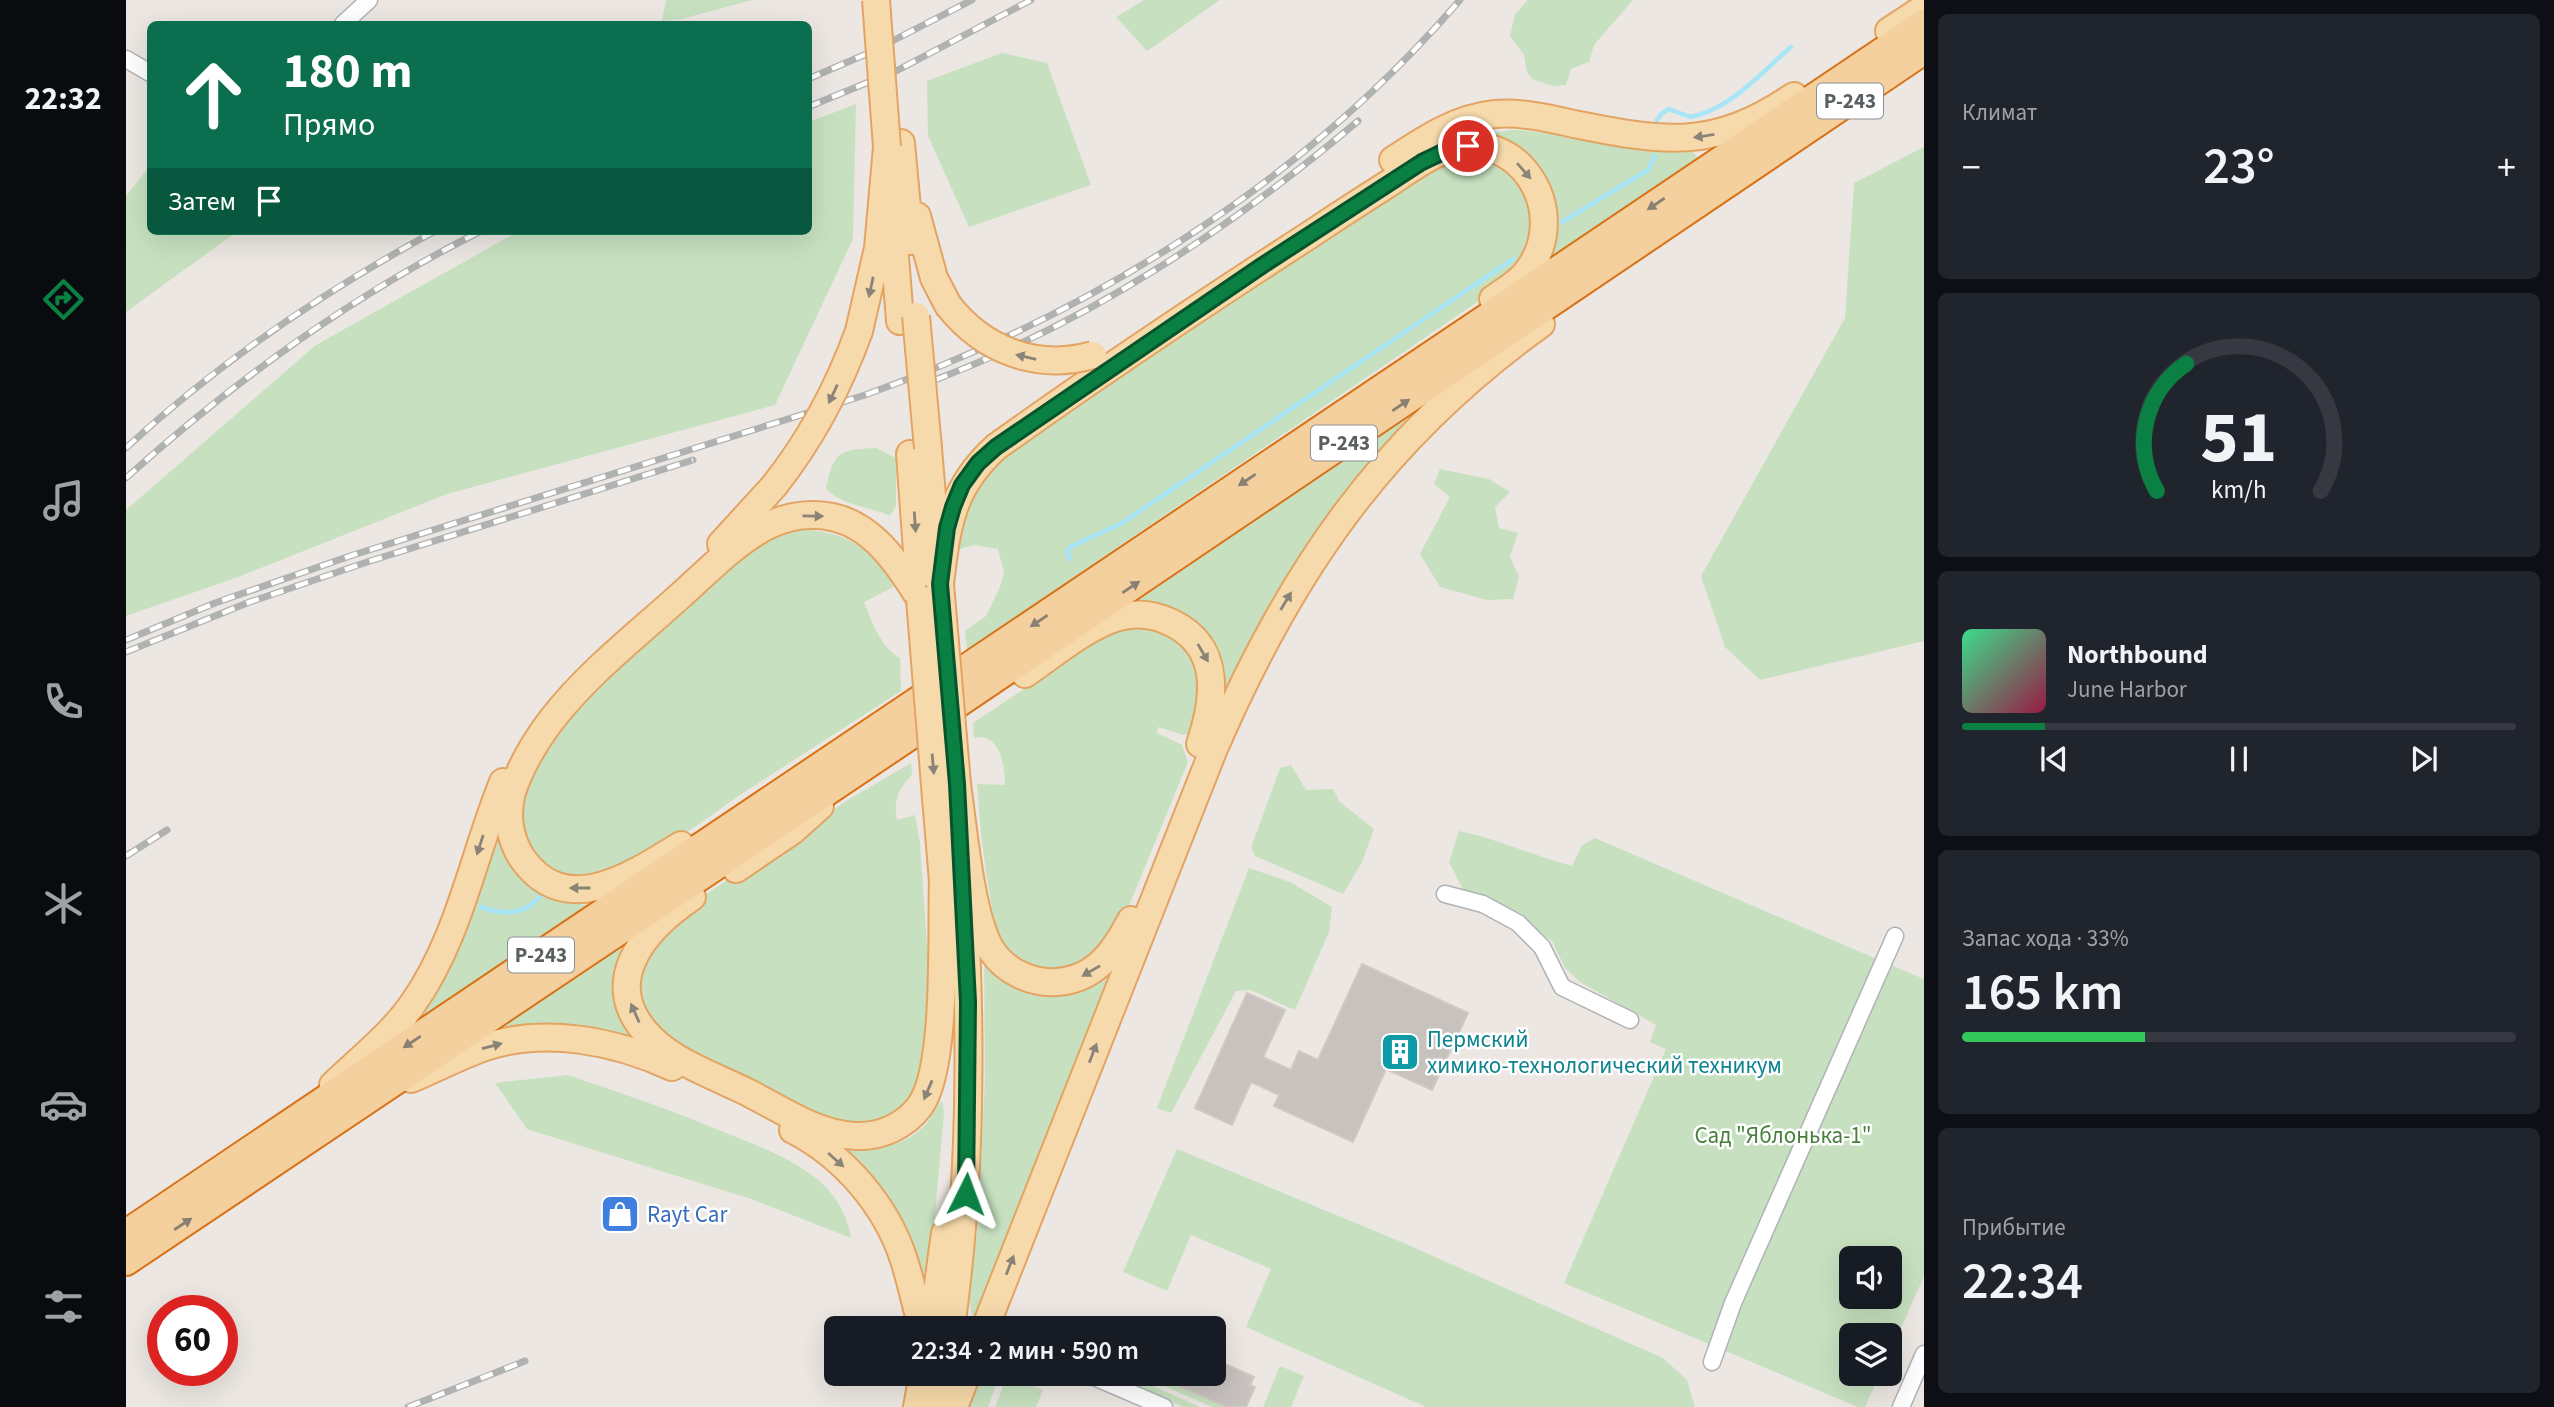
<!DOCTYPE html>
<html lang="ru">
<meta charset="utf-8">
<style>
body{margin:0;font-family:"Source Sans 3",sans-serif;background:#20242c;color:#f1f3f6;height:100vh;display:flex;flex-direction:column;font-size:26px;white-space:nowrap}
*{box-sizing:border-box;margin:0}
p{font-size:23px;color:#9ea1a6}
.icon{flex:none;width:38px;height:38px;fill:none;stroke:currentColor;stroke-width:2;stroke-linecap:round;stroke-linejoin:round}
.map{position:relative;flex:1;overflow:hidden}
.drawer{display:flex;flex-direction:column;gap:14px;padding:14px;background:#0d0f14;width:630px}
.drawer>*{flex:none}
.banner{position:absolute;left:21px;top:21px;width:665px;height:214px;border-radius:10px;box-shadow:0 7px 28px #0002;background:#0b6e4f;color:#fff;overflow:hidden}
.buttons{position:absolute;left:1713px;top:1246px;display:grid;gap:14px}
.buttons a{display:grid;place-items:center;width:63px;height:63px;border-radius:10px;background:#171b24;box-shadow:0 7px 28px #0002;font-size:35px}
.speed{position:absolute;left:21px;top:1295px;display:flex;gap:14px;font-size:35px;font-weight:700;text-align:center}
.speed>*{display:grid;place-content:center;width:91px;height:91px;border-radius:50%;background:#171b24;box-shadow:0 7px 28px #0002;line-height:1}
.speed .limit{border:10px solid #d22;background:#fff;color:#111}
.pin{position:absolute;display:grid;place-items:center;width:60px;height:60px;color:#fff;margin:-30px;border:4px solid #fff;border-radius:50%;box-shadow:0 2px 7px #0007}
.me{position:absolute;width:77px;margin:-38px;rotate:3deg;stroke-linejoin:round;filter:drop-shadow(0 0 5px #0008)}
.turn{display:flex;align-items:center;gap:24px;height:147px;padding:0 21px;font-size:32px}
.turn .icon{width:91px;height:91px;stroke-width:2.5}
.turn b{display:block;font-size:49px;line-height:60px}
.then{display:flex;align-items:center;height:66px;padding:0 21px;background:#0003;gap:14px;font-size:26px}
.big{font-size:52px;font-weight:600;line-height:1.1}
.drawer .tile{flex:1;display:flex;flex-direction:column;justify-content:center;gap:10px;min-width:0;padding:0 24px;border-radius:10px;background:#20242c}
.drawer .dial{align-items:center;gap:0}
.dial svg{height:182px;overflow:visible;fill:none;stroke:#363941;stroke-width:7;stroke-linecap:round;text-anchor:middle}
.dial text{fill:#f1f3f6;stroke:none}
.song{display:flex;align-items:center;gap:21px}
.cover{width:84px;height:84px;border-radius:10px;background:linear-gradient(135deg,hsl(150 70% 55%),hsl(340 70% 35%))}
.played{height:7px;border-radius:4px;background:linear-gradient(90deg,#0b8043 15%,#363941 15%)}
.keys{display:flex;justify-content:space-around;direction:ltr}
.heat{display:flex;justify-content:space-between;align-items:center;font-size:38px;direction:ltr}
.charge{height:10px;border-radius:5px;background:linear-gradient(90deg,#34c759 33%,#363941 0)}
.trip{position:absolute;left:698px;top:1316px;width:402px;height:70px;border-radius:10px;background:#171b24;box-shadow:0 7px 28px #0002;font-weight:600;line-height:70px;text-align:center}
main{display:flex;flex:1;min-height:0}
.tab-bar{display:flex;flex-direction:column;width:126px;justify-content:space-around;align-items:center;background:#090b0e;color:#9ea1a6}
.tab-bar .icon{width:49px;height:49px}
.tab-bar .on{color:#0b8043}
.tab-bar b{font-size:32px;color:#f1f3f6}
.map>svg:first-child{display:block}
</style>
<main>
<nav class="tab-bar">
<b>22:32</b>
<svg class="icon on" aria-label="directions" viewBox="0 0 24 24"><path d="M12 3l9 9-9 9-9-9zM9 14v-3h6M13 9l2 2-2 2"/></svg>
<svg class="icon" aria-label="music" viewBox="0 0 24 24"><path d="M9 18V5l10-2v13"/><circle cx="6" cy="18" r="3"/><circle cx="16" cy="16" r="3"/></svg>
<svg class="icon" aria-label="phone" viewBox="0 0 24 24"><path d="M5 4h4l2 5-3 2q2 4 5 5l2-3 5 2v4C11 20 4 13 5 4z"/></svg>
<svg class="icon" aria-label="climate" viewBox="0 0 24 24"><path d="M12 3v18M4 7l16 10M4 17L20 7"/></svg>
<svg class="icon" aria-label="car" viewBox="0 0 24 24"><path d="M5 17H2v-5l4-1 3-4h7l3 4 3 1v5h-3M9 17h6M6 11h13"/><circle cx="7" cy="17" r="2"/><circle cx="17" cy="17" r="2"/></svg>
<svg class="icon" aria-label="filters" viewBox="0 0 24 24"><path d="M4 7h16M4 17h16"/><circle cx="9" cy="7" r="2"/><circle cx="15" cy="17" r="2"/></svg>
</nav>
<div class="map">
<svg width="1798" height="1407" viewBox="0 0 1798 1407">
<rect width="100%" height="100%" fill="#ece7e2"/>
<path fill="#c7e1c0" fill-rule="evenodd" d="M 540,0 L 627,0 L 555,19 L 536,21 Z
M 1018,0 L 1094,0 L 1021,51 L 990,17 Z
M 1402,0 L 1507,0 L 1468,45 L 1463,62 L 1445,69 L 1440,85 L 1427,86 L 1406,79 L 1401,72 L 1398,55 L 1384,36 L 1389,14 Z
M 876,53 L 921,63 L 965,185 L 843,227 L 802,136 L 801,81 Z
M 730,104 L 727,239 L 649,405 L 321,494 L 112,577 L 0,616 L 0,510 L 190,345 L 393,231 L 682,231 L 683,122 Z
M 1385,130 C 1448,132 1503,155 1567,152 L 1574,160 L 1417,265 L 1429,221 L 1348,136 Z
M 1798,147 L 1798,641 L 1634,680 L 1599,647 L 1575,576 L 1719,318 L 1728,183 Z
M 1347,153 L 1399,179 L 1408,236 L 1382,281 L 841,650 L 839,631 L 860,616 L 874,587 L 878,573 L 872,549 L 847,545 L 828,551 L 830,533 L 859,467 L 1300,166 Z
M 24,166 L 24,231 L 112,231 L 0,312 L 0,196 Z
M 1293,410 L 1294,422 L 1096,715 L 1090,660 L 996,611 Z
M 750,448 L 770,458 L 770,506 L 764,516 C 743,506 715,506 700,488 C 708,450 714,450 750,448 Z
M 1314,469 L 1363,479 L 1384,492 L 1369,507 L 1373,528 L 1392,533 L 1384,557 L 1393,577 L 1387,599 L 1361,600 L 1314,587 L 1294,554 L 1324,497 L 1308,484 Z
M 684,530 C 722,533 751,553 769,586 L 738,602 C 746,622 755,648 774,658 L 775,691 L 617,793 L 507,870 L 458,884 L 404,861 L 391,806 L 427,734 L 495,666 L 621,552 L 663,531 Z
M 1018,627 L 1055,643 L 1074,667 L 1070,732 L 1057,735 L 1032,727 L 1031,733 L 1056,745 L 1062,762 L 993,930 L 979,953 L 927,978 L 876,950 C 861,896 855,840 851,784 L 879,785 C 879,766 874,732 848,738 L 847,723 L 974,638 L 997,628 Z
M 785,763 L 786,775 C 772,789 767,801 771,820 L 789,815 L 794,843 L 808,1047 L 776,1118 L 718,1129 L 538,1040 L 515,1011 L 513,963 L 568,902 L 725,798 Z
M 1165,765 L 1180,790 L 1207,789 L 1214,802 L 1248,829 L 1236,862 L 1217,894 L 1129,856 L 1125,848 L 1154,768 Z
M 369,826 L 418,894 L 431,901 L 468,906 L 292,1029 L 286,1022 Z
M 1333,831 C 1372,839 1408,856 1446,866 L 1456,845 L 1469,838 L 1753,960 L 1760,976 L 1765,965 L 1798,979 L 1798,1276 L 1764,1353 L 1764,1335 L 1726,1335 L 1726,1374 L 1754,1374 L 1739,1407 L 1732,1407 L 1438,1283 L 1540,1049 L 1524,1042 L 1530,1025 L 1454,982 L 1439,968 L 1426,941 L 1395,918 L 1339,893 L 1323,862 ZM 1726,1258 L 1764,1258 L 1764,1297 L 1726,1297 Z
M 1123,868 L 1164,882 L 1206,907 L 1203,932 L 1169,1010 L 1124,990 L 1110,991 L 1045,1113 L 1031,1108 Z
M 498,941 L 503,943 L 515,1041 L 365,1034 L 376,1023 Z
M 858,959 C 863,964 866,972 871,977 C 903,1005 944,1001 978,979 L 984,981 L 852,1318 L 846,1315 L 843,1299 L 852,1223 L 859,1076 Z
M 442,1075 C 495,1093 548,1111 600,1133 C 631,1145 664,1158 691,1179 C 709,1194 722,1215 725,1238 L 628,1200 L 401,1129 L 369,1083 Z
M 816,1101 L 818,1113 L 802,1294 L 714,1148 C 743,1151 775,1149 797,1127 C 805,1120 809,1108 816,1101 Z
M 1051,1149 L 1273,1241 L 1537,1358 L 1561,1380 L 1569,1407 L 1300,1407 L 1120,1327 L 1145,1269 L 1065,1235 L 1041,1291 L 997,1272 Z
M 1154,1366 L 1178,1376 L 1165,1407 L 1137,1407 Z
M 852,1374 L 874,1374 L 862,1407 L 840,1407 Z
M 986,1374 L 999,1374 L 1074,1407 L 1057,1407 Z
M 1011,1374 L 1026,1374 L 1101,1407 L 1086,1407 Z
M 881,1376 L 917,1390 L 910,1407 L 869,1407 Z"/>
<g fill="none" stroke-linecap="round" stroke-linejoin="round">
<path stroke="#a7e5f7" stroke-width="4.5" d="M 1531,120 L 1535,114 L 1543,109 L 1564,117 C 1604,110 1636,72 1665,47
M 1436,222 L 1522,170 L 1529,156
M 944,559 L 941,552 L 944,547 L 996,523 L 1387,259
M 355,907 C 378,915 398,916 414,896"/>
</g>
<path fill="#c7c2be" stroke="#d0c8c1" stroke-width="2" d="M 1236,964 L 1342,1013 L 1306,1090 L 1260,1069 L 1227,1142 L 1148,1106 L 1153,1095 L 1125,1082 L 1106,1125 L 1069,1108 L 1121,993 L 1159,1010 L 1137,1057 L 1165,1070 L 1173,1051 L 1192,1060 Z
M 1088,1359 L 1128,1377 L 1124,1385 L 1129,1387 L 1120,1407 L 1101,1407 L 1026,1374 L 1088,1374 Z"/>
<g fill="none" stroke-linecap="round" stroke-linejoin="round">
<g stroke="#afb3b6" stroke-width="19">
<path id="minor" d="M 217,24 L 243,0
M 0,59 L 24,73
M 1319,894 L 1357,904 L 1392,923 L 1416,947 L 1436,987 L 1504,1020
M 1586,1362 L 1607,1303 L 1769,936
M 961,1374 L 1038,1407
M 1775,1407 L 1798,1354"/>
</g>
<g stroke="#e3a463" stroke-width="30">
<path id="primary" d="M 1763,31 L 1798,8
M 775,143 L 784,241
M 1267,160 C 1299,139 1330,118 1369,114 C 1396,112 1422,118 1448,124 C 1538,142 1587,151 1668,96
M 791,216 L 808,278 L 822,305
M 766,218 L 774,321
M 733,331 L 752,248 L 761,147
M 802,448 L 810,544
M 784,454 L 794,593
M 595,544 L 648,486
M 814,584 C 821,526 825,488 870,447 C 972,374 1077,304 1182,236 C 1209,218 1235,201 1262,184 C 1280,172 1297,159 1317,151 C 1392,122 1448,213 1400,273 C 1391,284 1378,291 1367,299
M 899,674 C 927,655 957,629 989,618 C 1009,612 1028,614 1046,623 C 1096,647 1089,700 1074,744
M 831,784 C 837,825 845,919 866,951 C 880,972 907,984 931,982 C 970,979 988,952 1005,920
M 810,798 L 818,894
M 555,845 C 508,874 440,921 396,858 C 383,838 380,814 386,792 C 395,765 410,740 427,718 C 463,672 511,635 554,596 C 581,572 608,543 641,526 C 655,519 670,515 686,515 C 739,514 769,558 794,599
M 610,869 L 666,831 L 694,806
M 566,897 C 517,930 470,985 526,1039 C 552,1064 591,1077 623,1093 C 656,1110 692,1135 730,1136 C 755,1137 779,1126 794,1106 C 822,1068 815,928 817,877
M 285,1079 C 309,1069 334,1056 359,1047 C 420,1027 489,1041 546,1067
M 207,1085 C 234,1059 265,1035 286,1005 C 333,939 347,856 377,782
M 667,1130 C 718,1156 760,1205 778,1260 C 785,1282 790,1306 796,1328
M 806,1328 L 819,1233
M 825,1328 C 845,1186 846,1044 838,901
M 859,1328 L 1087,751 C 1164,572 1255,439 1415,324
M 791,1407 L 797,1374
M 810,1407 L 817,1374
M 828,1407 L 841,1374"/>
</g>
<g stroke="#d97115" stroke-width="30">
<path id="trunk" d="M 0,1233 L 1798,23
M 0,1262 L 786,735 L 1798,51"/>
</g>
<use href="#minor" stroke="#fff" stroke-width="16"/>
<use href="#primary" stroke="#f7daab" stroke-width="26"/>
<use href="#trunk" stroke="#f4d09e" stroke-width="26"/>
<g stroke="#b0b1b1" stroke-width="7">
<path id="rail" d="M 682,79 L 745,52 L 846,0
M 682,107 L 772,70 L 905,0
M 809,380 C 966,320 1104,229 1232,121
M 0,448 C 94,361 197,292 309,231
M 0,478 C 109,380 224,297 355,231
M 0,640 L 89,603 L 224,556 L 739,395 C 966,314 1176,183 1334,0
M 0,652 L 121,603 L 241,562 L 567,460
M 0,856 L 41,830
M 282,1407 L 399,1361"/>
</g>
<use href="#rail" stroke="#fff" stroke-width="4.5" stroke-dasharray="13" stroke-linecap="butt"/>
<g stroke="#e3a463" stroke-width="30" stroke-linecap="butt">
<path id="primary-bridge" d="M 750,0 L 761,147
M 822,305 C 857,350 911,371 967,355
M 790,316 L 802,448
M 648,486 C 686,438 712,389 733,331
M 814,584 L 831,784
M 794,599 L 810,798"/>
</g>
<use href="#primary-bridge" stroke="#f7daab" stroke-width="26"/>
</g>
<defs><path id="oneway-solid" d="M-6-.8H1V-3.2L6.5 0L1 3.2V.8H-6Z" transform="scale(1.75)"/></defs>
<g fill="#898477">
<use href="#oneway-solid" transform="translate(1578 136) rotate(171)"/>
<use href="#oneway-solid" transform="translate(1398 171) rotate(49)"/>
<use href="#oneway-solid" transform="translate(745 287) rotate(102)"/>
<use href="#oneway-solid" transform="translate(900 357) rotate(-167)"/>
<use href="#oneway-solid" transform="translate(707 394) rotate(115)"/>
<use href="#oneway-solid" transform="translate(687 516) rotate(1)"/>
<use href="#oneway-solid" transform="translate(789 522) rotate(86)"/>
<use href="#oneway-solid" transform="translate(1160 601) rotate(-59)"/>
<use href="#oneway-solid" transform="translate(1077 653) rotate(60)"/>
<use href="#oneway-solid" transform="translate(807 764) rotate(85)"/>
<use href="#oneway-solid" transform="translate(354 845) rotate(108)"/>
<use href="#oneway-solid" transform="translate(454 888) rotate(180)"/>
<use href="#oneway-solid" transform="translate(965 971) rotate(150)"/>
<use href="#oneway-solid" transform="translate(509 1013) rotate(-114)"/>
<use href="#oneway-solid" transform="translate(366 1046) rotate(-15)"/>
<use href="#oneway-solid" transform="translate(967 1053) rotate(-69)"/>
<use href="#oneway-solid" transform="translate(802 1090) rotate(113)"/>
<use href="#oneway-solid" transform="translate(710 1160) rotate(42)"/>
<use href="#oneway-solid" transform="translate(884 1265) rotate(-69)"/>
</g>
<g fill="#888173">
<use href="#oneway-solid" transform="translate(1530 204) rotate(146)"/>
<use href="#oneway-solid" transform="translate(1275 405) rotate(-34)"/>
<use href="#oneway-solid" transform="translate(1121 480) rotate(146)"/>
<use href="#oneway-solid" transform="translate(1005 587) rotate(-34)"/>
<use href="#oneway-solid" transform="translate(913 621) rotate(146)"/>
<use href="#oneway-solid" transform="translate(286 1042) rotate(146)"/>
<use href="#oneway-solid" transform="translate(57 1224) rotate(-33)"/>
</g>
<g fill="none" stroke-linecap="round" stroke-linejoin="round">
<g stroke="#07532c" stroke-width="18">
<path id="route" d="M 840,1194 L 842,1002 L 831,784 L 814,584 L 821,528 L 827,507 L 836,485 L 852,463 L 870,447 L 1137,265 L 1296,162 L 1317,152 L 1342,146"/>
</g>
<use href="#route" stroke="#0b8043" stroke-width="12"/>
</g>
<defs>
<g id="building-square" transform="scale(2.0125)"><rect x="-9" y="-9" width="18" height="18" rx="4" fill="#0f9aa8" stroke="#fff"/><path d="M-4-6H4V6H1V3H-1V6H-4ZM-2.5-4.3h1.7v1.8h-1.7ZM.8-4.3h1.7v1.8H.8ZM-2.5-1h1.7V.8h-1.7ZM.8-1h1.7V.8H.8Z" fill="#fff"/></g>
<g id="shop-square" transform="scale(2.0125)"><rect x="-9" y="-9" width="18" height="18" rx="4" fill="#3f7fe0" stroke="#fff"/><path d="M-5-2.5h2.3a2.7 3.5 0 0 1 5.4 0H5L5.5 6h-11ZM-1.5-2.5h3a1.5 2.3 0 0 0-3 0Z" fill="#fff"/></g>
</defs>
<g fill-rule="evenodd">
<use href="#building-square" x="1274" y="1052"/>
<use href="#shop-square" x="494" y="1214"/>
</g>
<g text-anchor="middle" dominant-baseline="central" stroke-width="5" stroke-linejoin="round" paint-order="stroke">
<g fill="#fff" stroke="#8c8f90" stroke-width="2">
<rect x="1691" y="83.5" width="66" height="35" rx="5"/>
<rect x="1185" y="425.5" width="66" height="35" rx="5"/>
<rect x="382" y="937.5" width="66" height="35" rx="5"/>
</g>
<g font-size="21" font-weight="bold" fill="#5a5f61">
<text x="1724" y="101">Р-243</text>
<text x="1218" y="443">Р-243</text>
<text x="415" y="955">Р-243</text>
</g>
<g font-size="23" fill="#0d838f" stroke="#fff" text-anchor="start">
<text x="1301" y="1039">Пермский<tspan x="1301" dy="26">химико-технологический техникум</tspan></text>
</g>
<g font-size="23" fill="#477f3c" stroke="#fff">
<text x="1657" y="1135">Сад "Яблонька-1"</text>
</g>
<g font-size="23" fill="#366cbe" stroke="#fff" text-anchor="start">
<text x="521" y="1214">Rayt Car</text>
</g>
</g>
</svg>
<div class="buttons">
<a><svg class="icon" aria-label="sound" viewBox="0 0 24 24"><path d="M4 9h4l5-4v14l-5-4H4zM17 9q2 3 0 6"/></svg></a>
<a><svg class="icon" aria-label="layers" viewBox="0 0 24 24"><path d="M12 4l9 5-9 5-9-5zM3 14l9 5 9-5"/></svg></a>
</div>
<div class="speed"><div class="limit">60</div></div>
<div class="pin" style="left:1342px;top:146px;background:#d93025"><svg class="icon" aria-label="arrive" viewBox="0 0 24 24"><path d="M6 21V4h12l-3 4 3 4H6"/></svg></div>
<svg class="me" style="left:840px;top:1194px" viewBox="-20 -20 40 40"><path d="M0-17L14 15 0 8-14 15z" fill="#0b8043" stroke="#fff" stroke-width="4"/></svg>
<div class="trip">22:34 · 2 мин · 590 m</div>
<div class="banner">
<div class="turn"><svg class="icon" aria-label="ahead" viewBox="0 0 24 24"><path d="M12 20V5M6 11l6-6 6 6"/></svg><div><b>180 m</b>Прямо</div></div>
<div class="then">Затем<svg class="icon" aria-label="arrive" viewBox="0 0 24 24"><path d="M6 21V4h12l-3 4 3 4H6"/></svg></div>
</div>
</div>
<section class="drawer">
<div class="tile"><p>Климат</p>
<div class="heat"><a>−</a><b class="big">23°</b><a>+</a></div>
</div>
<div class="tile dial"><svg viewBox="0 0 100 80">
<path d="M14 69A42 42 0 1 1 86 69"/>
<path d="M14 69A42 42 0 0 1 27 13" stroke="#0b8043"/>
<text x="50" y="56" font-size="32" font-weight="700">51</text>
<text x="50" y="72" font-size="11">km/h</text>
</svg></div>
<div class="tile">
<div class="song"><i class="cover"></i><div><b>Northbound</b><p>June Harbor</p></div></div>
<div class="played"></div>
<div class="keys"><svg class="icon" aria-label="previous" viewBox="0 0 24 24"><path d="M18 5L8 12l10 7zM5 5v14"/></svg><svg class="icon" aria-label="pause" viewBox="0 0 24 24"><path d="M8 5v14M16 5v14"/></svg><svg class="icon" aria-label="next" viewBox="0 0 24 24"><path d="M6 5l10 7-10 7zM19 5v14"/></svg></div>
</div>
<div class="tile"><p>Запас хода · 33%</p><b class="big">165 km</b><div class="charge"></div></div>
<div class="tile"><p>Прибытие</p><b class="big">22:34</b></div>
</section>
</main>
